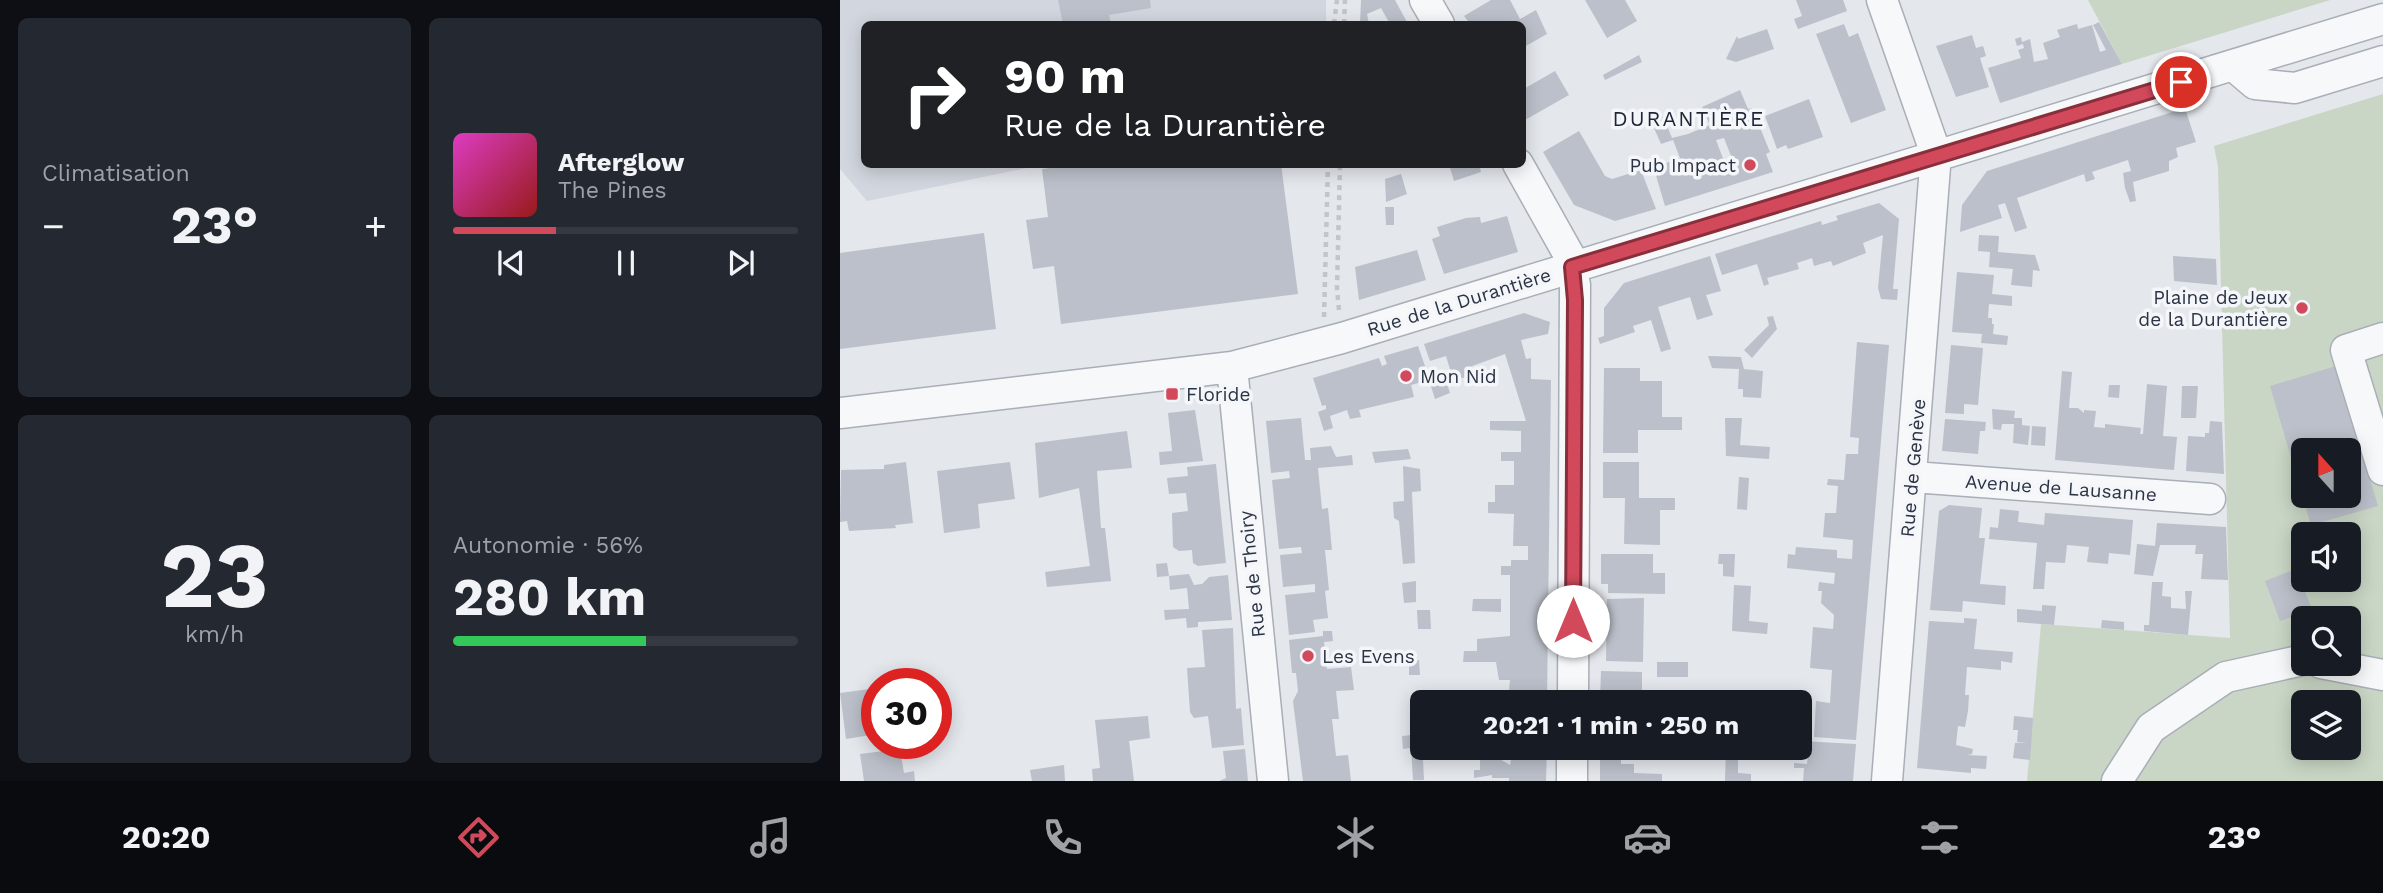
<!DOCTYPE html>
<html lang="fr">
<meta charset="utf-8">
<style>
body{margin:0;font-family:"Work Sans",sans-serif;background:#242831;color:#f1f3f6;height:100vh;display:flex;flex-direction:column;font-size:26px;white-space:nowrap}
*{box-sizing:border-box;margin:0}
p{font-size:23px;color:#9ea1a6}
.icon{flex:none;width:38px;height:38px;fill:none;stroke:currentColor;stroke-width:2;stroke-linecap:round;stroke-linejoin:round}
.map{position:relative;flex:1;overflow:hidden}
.sheet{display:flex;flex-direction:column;gap:18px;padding:18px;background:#0d0f14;width:840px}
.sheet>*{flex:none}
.guide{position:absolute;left:21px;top:21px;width:665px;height:147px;border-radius:10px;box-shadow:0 4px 18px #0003;background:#202124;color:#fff;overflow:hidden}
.needle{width:46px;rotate:339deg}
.tools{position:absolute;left:1451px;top:438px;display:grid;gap:14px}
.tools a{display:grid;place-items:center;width:70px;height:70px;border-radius:10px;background:#171b24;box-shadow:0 4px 18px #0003;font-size:35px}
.speed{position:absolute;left:21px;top:668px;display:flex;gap:14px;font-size:35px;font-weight:700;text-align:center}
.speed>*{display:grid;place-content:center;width:91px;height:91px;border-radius:50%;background:#171b24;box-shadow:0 4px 18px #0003;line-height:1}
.speed .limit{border:10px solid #d22;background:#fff;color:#111}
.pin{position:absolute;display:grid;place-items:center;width:60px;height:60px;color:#fff;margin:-30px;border:4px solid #fff;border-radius:50%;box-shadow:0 2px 7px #0007}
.me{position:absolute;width:77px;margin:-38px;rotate:0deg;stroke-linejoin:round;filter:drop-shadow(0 0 5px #0008)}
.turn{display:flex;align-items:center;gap:24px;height:147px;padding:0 28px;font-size:32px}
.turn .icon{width:91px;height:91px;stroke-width:2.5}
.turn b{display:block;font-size:49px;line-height:60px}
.big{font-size:52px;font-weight:700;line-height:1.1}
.sheet .widget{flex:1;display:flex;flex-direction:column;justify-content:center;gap:10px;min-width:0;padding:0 24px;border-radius:10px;background:#242831}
.sheet .dial{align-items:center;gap:0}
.dial b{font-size:91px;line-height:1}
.song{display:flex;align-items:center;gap:21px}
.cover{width:84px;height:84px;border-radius:10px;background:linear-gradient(135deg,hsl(310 70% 55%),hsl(0 70% 35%))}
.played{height:7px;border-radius:4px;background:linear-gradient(90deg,#d1495b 30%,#363941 30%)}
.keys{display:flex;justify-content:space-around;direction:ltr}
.heat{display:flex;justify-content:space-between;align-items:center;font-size:38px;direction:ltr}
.charge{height:10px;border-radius:5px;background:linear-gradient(90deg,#34c759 56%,#363941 0)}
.sheet .tiles{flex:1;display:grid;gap:18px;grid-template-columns:repeat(2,1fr)}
.trip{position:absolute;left:570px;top:690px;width:402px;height:70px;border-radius:10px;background:#171b24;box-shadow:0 4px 18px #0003;font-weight:700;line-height:70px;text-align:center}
.tabs{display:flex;height:112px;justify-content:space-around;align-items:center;background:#090b0e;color:#9ea1a6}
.tabs .icon{width:49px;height:49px}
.tabs .selected{color:#d1495b}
.tabs b{font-size:32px;color:#f1f3f6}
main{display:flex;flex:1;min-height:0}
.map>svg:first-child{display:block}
</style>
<main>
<section class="sheet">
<div class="tiles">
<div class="widget"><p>Climatisation</p>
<div class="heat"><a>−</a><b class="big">23°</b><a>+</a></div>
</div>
<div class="widget">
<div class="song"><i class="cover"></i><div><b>Afterglow</b><p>The Pines</p></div></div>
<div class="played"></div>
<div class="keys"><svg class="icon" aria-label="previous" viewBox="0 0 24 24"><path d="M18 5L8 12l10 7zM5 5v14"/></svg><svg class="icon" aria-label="pause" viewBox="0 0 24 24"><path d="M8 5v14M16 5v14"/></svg><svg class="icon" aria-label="next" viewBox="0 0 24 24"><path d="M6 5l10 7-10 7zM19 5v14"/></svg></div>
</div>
<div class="widget dial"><b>23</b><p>km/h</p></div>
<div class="widget"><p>Autonomie · 56%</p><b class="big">280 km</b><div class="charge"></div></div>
</div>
</section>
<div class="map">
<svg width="1543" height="781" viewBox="0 0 1543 781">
<rect width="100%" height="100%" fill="#e4e7ec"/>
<path fill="#d2d6de" d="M 0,0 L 486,0 L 486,24 L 24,24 L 24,164 L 201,165 L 27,201 L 0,169 Z"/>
<path fill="#c9d6c5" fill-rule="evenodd" d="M 1248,0 L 1490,0 L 1282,64 Z
M 1543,94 L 1543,781 L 1187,781 L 1201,624 L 1390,638 L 1378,167 L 1374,146 ZM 1463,450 L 1508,450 L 1508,495 L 1463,495 ZM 1463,534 L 1508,534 L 1508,579 L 1463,579 ZM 1463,618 L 1508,618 L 1508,663 L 1463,663 ZM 1463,702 L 1508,702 L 1508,747 L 1463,747 Z"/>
<path fill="#bbc0ca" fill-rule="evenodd" d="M 218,0 L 310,0 L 311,8 L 269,15 L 271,24 L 223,24 Z
M 521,0 L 555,0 L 568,24 L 550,24 L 541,8 L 527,14 L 529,24 L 520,24 Z
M 651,0 L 670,0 L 680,19 L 696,10 L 707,34 L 682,48 L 682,24 L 630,24 L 624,16 Z
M 745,0 L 785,0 L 797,21 L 767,38 Z
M 956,0 L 1003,0 L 1007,11 L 958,29 L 954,19 L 962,16 Z
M 1259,22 L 1282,64 L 1160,103 L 1148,68 L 1181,58 L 1178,50 L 1184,48 L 1183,44 L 1177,46 L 1175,39 L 1181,37 L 1182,42 L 1190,39 L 1194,62 L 1208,59 L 1203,43 L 1220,37 L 1217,30 L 1237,24 L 1238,29 L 1252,25 L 1260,52 L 1266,50 L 1253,25 Z
M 1004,24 L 1009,37 L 1018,33 L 1046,110 L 1011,123 L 976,34 Z
M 927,29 L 934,49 L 896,62 L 886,59 L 897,36 L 898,39 Z
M 1132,35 L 1136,48 L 1143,46 L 1146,56 L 1140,58 L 1149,87 L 1116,97 L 1096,46 Z
M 799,55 L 802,62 L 765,80 L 763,75 Z
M 715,71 L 729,95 L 685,120 L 682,90 Z
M 900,90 L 908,109 L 912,108 L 930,152 L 926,154 L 933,172 L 825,206 L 812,162 L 819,159 L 821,165 L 840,158 L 833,140 L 821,144 L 814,128 L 816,119 L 823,116 L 832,138 L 848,134 L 870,125 L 862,107 ZM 884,138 L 895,166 L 887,169 L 876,140 Z
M 969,99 L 983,137 L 948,149 L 946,145 L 937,149 L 925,116 Z
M 1345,108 L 1356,142 L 1336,148 L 1338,157 L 1329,161 L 1329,171 L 1293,182 L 1296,201 L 1290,202 L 1285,188 L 1283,173 L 1291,171 L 1288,160 L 1252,172 L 1255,179 L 1246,182 L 1244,174 L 1177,198 L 1187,228 L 1175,232 L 1165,203 L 1158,205 L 1162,218 L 1120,232 L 1122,205 L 1147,171 Z
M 739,131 L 765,176 L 772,179 L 801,170 L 816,209 L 775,221 L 734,205 L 703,152 Z
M 241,164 L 441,164 L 458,294 L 221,324 L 214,266 L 193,269 L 186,220 L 208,217 L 202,169 Z
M 609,164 L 639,164 L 641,172 L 614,181 Z
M 561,174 L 567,194 L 546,202 L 545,179 Z
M 1039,203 L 1059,219 L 1053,289 L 1058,289 L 1057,300 L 1041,299 L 1038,288 L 1043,235 L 1023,243 L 1026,253 L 993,266 L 991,261 L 974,266 L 972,258 L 957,263 L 959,269 L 927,278 L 929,284 L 924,286 L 917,264 L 882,275 L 875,254 L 981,221 L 982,225 L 998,220 L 996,216 Z
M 545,207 L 554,207 L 554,225 L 546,225 Z
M 667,216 L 678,252 L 604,274 L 592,239 L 600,236 L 597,227 L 626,218 L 640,217 L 641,223 Z
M 144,233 L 156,329 L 0,349 L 0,253 Z
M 1139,235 L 1159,236 L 1158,252 L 1195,255 L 1200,271 L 1193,270 L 1192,287 L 1171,285 L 1173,269 L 1149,267 L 1150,252 L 1138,251 Z
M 577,250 L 586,280 L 519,300 L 515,267 Z
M 870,256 L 881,291 L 866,295 L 873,315 L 857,320 L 850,297 L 818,307 L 831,349 L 821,352 L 811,320 L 793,326 L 795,332 L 760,344 L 758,338 L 764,336 L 764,308 L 784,283 Z
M 1333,256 L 1376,259 L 1377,285 L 1334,281 Z
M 1117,272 L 1154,275 L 1152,294 L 1172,296 L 1172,306 L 1149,304 L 1148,318 L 1152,318 L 1152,324 L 1154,324 L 1153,334 L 1168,336 L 1167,345 L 1141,343 L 1142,334 L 1112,332 Z
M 684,313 L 710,322 L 708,334 L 681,340 L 686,359 L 691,358 L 691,379 L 711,380 L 707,702 L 668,702 L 670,680 L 659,680 L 656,662 L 623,662 L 624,651 L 637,651 L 637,639 L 670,636 L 670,575 L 661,575 L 661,566 L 671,566 L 671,560 L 688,560 L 688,546 L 673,546 L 674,514 L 648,513 L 648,502 L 655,502 L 655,485 L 674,485 L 674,461 L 661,461 L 661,452 L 681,452 L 681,431 L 650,430 L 650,421 L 686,421 L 665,354 L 627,368 L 630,377 L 613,379 L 606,356 L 590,361 L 584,344 Z
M 933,316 L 937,329 L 912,358 L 904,350 L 929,325 L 927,317 Z
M 1017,342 L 1049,345 L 1016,740 L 974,737 L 976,701 L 990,703 L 992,670 L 970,668 L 973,627 L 993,629 L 994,615 L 981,603 L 982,591 L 978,591 L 979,582 L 994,584 L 995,573 L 947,568 L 948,554 L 955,555 L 956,547 L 997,550 L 997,558 L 1012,559 L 1013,540 L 983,537 L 985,513 L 996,513 L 998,486 L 987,485 L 988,479 L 1004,480 L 1006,454 L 1018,454 L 1019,438 L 1010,437 Z
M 1111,345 L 1143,348 L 1138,405 L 1124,404 L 1124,414 L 1105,413 Z
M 578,346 L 587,372 L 595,370 L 598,382 L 606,380 L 610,393 L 595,399 L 589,380 L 571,385 L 574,397 L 519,410 L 521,417 L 510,419 L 507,410 L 490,416 L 493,428 L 484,431 L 478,412 L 486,409 L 486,405 L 482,406 L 473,378 L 539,358 L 542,366 L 547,364 L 544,356 Z
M 868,356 L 901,357 L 904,369 L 923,371 L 921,398 L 903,397 L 903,389 L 898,389 L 899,369 L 872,368 Z
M 1496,366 L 1538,506 L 1471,525 L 1462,495 L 1508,495 L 1508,450 L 1463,450 L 1462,495 L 1430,386 Z
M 764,368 L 800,368 L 800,381 L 822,381 L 822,417 L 842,417 L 842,430 L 798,430 L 798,453 L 763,453 Z
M 1222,371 L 1232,372 L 1229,408 L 1238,408 L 1244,413 L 1244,410 L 1256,411 L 1254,427 L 1265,428 L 1265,424 L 1301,428 L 1300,434 L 1303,434 L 1307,384 L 1327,386 L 1323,436 L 1337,437 L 1334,470 L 1215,460 Z
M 1269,385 L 1280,385 L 1279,398 L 1268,397 Z
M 1342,386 L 1358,386 L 1356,418 L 1341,418 Z
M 1152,409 L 1175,411 L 1174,418 L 1182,418 L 1182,425 L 1190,426 L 1188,445 L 1173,443 L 1174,424 L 1162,424 L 1161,430 L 1153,429 Z
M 355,410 L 363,461 L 320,465 L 319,452 L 332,451 L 328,413 Z
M 461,418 L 465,460 L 471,460 L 470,448 L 491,446 L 496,457 L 512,455 L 513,465 L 478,468 L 482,509 L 488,508 L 492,550 L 485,550 L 489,590 L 485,591 L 488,618 L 473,620 L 475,632 L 449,635 L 445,595 L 475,592 L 475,584 L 443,587 L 440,555 L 462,553 L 461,547 L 439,549 L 432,480 L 450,478 L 449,471 L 431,473 L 426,421 Z
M 885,418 L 902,418 L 900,445 L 930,447 L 929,459 L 886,456 Z
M 1105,419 L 1146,422 L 1145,431 L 1140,431 L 1138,454 L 1102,451 Z
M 1370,421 L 1382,422 L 1384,474 L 1346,471 L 1348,436 L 1365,437 L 1365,433 L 1369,433 Z
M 1192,426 L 1206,427 L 1205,446 L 1191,445 Z
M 287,431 L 292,468 L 257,471 L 261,528 L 265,528 L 271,581 L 207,587 L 205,572 L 250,566 L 239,488 L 199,498 L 195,443 Z
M 568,449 L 571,459 L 535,463 L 532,452 Z
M 66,462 L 73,523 L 55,525 L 56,528 L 9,531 L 7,521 L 0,522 L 1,470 L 44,469 L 44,465 Z
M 170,462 L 175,499 L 138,504 L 140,528 L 104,533 L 97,471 Z
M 763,462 L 799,462 L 799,498 L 835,498 L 835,510 L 820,510 L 820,545 L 784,544 L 785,498 L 763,498 Z
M 376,464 L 386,563 L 358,566 L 353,563 L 352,550 L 339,551 L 333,547 L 332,513 L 348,511 L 346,493 L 329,494 L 327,478 L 348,476 L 347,467 Z
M 563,466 L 580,469 L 581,491 L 572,492 L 575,563 L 563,564 L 559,521 L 554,518 L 553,502 L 564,501 Z
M 899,477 L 909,478 L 907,510 L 897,509 Z
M 1109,505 L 1142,508 L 1139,538 L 1145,538 L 1140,584 L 1166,586 L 1165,605 L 1123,601 L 1122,612 L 1090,610 L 1099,511 Z
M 1160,509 L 1179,511 L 1178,522 L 1204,525 L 1205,513 L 1293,520 L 1290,555 L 1269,553 L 1268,564 L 1247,562 L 1249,547 L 1227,545 L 1225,563 L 1206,562 L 1204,589 L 1193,589 L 1197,543 L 1149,539 L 1150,527 L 1158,528 Z
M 1317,523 L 1386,527 L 1388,580 L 1361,579 L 1363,554 L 1355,554 L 1356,545 L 1320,545 L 1313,576 L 1294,574 L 1297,544 L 1315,546 Z
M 761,554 L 813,554 L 813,573 L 825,573 L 825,594 L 768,593 L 768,584 L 761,584 Z
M 879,554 L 895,554 L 894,577 L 883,576 L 883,564 L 878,564 Z
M 327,563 L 329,576 L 317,577 L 316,564 Z
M 1456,569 L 1472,609 L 1440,621 L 1425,581 Z
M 349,574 L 354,585 L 362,584 L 369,577 L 388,575 L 392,620 L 358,622 L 358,627 L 347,628 L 346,618 L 325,620 L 324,610 L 349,609 L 347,588 L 330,590 L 329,576 Z
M 576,581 L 576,602 L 564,603 L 562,583 Z
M 1312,582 L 1323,582 L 1322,596 L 1331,597 L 1331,608 L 1346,609 L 1345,591 L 1352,591 L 1348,635 L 1304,631 L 1304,625 L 1309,625 Z
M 894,585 L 911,586 L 909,621 L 928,623 L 927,634 L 892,631 Z
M 804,598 L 803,662 L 766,661 L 767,599 Z
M 633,599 L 661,599 L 661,612 L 632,611 Z
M 1202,605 L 1216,606 L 1214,625 L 1177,622 L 1177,609 L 1202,611 Z
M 577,610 L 590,610 L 591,629 L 578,629 Z
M 1124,618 L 1137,619 L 1134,649 L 1173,652 L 1172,663 L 1161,661 L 1161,670 L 1127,667 L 1125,695 L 1129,695 L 1128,711 L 1125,727 L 1118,726 L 1116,745 L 1133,749 L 1132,754 L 1127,755 L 1147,756 L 1146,769 L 1131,768 L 1131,773 L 1077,768 L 1089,621 L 1124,623 Z
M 1262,620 L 1284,622 L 1284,630 L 1261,628 Z
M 393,628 L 396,709 L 401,708 L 404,745 L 372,748 L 368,716 L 354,718 L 350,712 L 347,668 L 365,667 L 362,630 Z
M 483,631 L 492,631 L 493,641 L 484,642 L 487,669 L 511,667 L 514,690 L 496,691 L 499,719 L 492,719 L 496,756 L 508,755 L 511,781 L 463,781 L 453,701 L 458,691 L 456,673 L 452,673 L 449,640 L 483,636 Z
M 579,660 L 580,675 L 569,675 L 569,661 Z
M 817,662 L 848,662 L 848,677 L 817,677 Z
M 761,671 L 802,672 L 802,700 L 760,700 Z
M 37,688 L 37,734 L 6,739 L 0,693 Z
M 308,716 L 310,738 L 289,741 L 294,781 L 253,781 L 252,769 L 260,768 L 255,720 Z
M 1174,716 L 1193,718 L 1190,760 L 1173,758 L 1175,743 L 1188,742 L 1177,742 L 1178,730 L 1173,730 Z
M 581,717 L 584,780 L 573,780 L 571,748 L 563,749 L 562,736 L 572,735 L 571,718 Z
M 961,741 L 1016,744 L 1013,781 L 963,781 L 964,768 L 954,768 L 954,763 L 967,764 L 968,753 L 956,751 L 957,747 L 961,747 Z
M 674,747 L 707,747 L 706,781 L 669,781 L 669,778 L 652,778 L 652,775 L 634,778 L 634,770 L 640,770 L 640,758 L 658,758 L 670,765 Z
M 760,747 L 781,747 L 781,764 L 794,764 L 794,773 L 822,774 L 822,781 L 760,781 Z
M 886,747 L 898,747 L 898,773 L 911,774 L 911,781 L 885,781 Z
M 60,749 L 64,773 L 74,771 L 75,781 L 24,781 L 20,754 Z
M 405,749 L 408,781 L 379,781 L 386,778 L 383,751 Z
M 224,765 L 225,781 L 192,781 L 190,770 Z"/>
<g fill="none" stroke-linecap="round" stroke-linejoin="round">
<g stroke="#a9aeb7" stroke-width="33">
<path id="minor" d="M 585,0 L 599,24
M 1042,0 L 1096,154 L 1047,781
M 1394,66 L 1415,84 L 1455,88 L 1543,61
M 678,164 L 729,255 L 735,285 L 733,702
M 1543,338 L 1506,350 L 1543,470
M 392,367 L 433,781
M 0,413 L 392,367 L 502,338 L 1543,19
M 1073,477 L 1370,499
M 1481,663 L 1543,675
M 732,781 L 732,747
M 1277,781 L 1311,728 L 1386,677 L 1463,660"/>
</g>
<path stroke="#c2c5cb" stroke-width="4.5" stroke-dasharray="5 5" stroke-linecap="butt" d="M 494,24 L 497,0
M 504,24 L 505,0
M 499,310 L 497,289 L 500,164
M 484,317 L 488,164"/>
<use href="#minor" stroke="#f7f8fa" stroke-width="30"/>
</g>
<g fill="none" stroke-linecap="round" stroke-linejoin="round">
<g stroke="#882f3b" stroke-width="18">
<path id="route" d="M 733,621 L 735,300 L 732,267 L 1341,82"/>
</g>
<use href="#route" stroke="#d1495b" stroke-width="12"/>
</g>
<g fill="#d1495b" stroke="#f4f6f9" stroke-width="2.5">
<circle cx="910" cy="165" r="7"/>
<circle cx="1462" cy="308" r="7"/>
<circle cx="566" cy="376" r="7"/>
<rect x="325" y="387" width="14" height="14" rx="3.5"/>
<circle cx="468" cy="656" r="7"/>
</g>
<g text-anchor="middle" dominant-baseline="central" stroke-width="7" stroke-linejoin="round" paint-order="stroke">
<g font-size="19" fill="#2b3445" stroke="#f4f6f9" text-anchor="start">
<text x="896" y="165" text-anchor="end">Pub Impact</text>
<text x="1448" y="297" text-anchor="end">Plaine de Jeux<tspan x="1448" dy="22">de la Durantière</tspan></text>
<text x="580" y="376">Mon Nid</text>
<text x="346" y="394">Floride</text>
<text x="482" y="656">Les Evens</text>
</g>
<g font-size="19" fill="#2b3445" stroke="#f4f6f9">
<text transform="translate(619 302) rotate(-17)">Rue de la Durantière</text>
<text transform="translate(1073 468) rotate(-85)">Rue de Genève</text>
<text transform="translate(1221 488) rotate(4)">Avenue de Lausanne</text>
<text transform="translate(412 574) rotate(-96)">Rue de Thoiry</text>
</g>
<g font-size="21" letter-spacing="2" fill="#1d2536" stroke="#f4f6f9">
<text x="849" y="118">DURANTIÈRE</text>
</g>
</g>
</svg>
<div class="tools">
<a><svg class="needle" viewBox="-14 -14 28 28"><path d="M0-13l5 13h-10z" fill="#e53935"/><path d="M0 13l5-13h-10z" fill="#9ea1a6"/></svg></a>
<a><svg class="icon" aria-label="sound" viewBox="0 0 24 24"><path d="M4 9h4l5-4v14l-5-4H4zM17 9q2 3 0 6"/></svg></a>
<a><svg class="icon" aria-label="search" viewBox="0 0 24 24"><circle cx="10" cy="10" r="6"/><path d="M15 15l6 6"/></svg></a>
<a><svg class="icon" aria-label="layers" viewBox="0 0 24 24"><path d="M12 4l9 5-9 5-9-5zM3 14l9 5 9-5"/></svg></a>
</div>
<div class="speed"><div class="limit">30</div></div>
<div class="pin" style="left:1341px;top:82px;background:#d93025"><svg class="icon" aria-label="arrive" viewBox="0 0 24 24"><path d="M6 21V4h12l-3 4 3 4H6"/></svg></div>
<svg class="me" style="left:733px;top:621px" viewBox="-20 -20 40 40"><circle r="19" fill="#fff"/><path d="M0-13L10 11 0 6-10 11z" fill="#d1495b"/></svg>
<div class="trip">20:21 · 1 min · 250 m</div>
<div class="guide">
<div class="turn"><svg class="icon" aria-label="right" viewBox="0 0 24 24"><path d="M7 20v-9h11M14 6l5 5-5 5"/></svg><div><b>90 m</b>Rue de la Durantière</div></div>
</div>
</div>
</main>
<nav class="tabs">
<b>20:20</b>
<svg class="icon selected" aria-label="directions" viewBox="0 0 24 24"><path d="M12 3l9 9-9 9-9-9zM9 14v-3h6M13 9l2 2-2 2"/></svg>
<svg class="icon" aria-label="music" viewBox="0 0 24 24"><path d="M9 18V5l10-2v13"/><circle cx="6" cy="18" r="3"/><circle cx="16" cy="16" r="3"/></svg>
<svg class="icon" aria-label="phone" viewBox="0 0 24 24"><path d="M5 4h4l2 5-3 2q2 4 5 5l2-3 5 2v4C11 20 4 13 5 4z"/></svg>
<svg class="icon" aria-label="climate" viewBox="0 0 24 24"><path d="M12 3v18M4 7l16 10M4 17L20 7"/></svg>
<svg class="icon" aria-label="car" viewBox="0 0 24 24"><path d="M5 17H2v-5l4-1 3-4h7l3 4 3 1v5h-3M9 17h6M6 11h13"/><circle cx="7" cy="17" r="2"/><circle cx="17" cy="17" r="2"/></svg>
<svg class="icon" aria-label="filters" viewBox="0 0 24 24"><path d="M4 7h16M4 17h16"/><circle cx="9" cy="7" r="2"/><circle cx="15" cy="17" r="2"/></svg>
<b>23°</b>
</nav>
